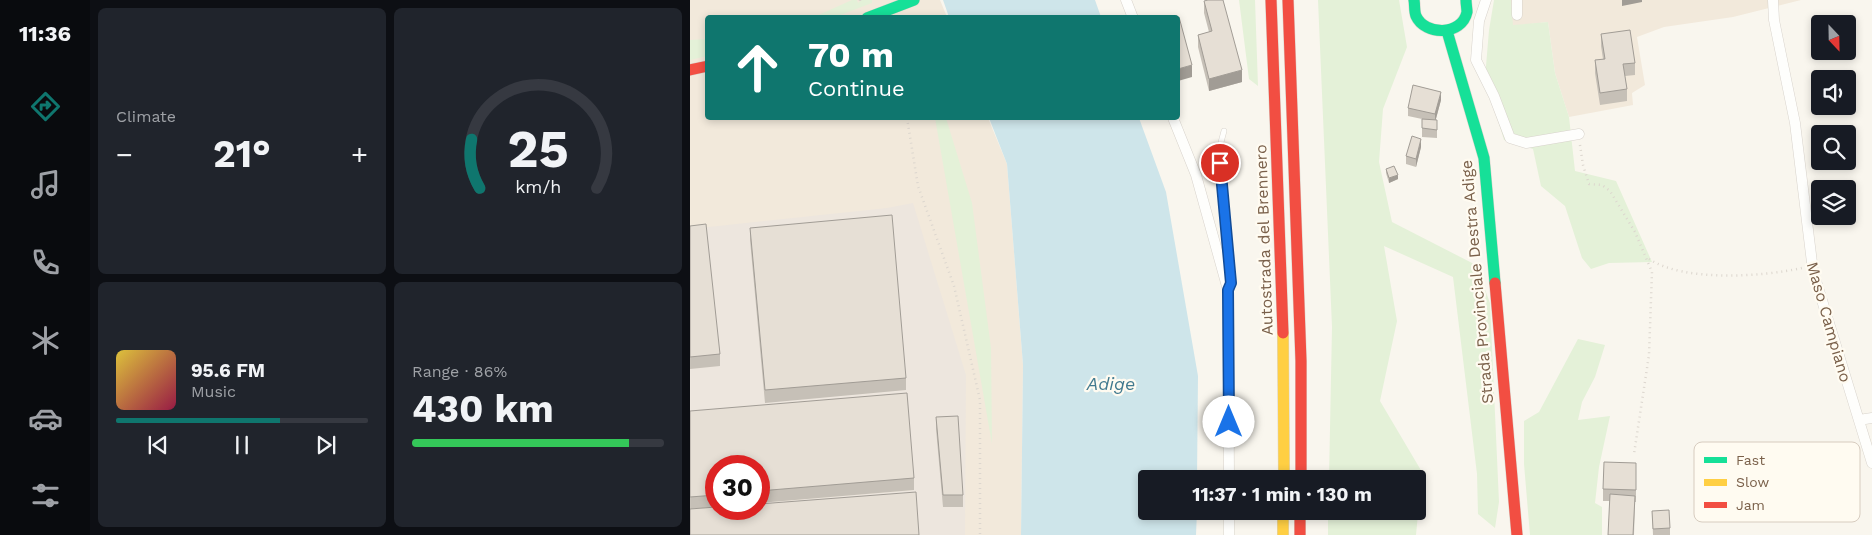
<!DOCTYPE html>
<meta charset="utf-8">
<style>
body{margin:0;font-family:"Work Sans",sans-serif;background:#20242c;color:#f1f3f6;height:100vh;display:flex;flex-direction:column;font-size:19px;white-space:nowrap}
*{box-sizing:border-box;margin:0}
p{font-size:16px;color:#9ea1a6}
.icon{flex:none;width:28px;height:28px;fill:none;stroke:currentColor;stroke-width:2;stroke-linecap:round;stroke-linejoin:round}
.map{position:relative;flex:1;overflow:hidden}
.panel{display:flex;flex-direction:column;gap:8px;padding:8px;background:#0d0f14;width:600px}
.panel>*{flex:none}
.banner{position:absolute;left:15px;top:15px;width:475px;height:105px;border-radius:5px;box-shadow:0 2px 8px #0003;background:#0f766e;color:#fff;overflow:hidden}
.needle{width:32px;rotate:158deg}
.fabs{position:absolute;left:1121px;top:15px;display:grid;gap:10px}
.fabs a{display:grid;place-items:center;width:45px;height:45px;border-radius:5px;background:#171b24;box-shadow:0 2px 8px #0003;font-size:25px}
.speed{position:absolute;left:15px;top:455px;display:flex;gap:10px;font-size:25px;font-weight:700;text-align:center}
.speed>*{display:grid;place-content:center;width:65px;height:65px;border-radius:50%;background:#171b24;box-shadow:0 2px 8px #0003;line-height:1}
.speed .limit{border:8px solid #d22;background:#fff;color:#111}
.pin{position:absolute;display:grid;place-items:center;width:42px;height:42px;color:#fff;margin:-21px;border:2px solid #fff;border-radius:50%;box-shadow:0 1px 5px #0007}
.me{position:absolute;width:55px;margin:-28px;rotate:0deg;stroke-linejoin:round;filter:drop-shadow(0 0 4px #0008)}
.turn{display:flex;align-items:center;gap:18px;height:105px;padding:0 20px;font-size:22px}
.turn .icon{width:65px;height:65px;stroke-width:2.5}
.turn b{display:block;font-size:35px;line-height:42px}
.big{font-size:38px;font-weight:700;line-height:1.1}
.panel .tile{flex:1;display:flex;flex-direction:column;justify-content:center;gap:8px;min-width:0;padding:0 18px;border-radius:8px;background:#20242c}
.panel .dial{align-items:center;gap:0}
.dial svg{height:130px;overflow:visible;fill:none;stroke:#363941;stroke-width:7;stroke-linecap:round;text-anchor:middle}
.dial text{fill:#f1f3f6;stroke:none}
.song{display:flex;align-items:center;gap:15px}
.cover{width:60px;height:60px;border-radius:8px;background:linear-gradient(135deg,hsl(50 70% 55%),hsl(340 70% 35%))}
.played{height:5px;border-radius:2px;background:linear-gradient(90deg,#0f766e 65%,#363941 65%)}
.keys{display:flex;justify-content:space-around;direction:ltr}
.heat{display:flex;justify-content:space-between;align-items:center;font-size:28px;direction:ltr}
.charge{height:8px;border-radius:4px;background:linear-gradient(90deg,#34c759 86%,#363941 0)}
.panel .tiles{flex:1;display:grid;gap:8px;grid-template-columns:repeat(2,1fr)}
.trip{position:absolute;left:448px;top:470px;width:288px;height:50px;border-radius:5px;background:#171b24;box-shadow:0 2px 8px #0003;font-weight:700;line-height:50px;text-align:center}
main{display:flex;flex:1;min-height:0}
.menu{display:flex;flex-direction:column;width:90px;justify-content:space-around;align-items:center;background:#090b0e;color:#9ea1a6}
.menu .icon{width:35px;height:35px}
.menu .active{color:#0f766e}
.menu b{font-size:22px;color:#f1f3f6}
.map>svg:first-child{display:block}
</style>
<main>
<nav class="menu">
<b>11:36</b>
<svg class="icon active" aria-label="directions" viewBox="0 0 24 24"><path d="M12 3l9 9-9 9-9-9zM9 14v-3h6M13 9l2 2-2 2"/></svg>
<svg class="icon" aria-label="music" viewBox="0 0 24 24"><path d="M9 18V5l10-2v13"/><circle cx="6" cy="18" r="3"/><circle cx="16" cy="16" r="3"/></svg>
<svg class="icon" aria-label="phone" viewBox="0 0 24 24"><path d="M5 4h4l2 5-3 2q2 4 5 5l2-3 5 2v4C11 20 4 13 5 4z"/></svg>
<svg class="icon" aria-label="climate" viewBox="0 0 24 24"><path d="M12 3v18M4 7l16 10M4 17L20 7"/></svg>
<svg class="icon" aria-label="car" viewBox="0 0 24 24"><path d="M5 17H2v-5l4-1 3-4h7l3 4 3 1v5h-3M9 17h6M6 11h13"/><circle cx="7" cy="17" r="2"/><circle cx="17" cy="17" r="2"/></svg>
<svg class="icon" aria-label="filters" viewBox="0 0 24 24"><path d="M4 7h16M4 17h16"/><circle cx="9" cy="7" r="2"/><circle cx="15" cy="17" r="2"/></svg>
</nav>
<section class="panel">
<div class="tiles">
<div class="tile"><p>Climate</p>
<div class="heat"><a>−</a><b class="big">21°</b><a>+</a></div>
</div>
<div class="tile dial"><svg viewBox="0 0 100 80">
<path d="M14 69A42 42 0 1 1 86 69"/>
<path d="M14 69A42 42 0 0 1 9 39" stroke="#0f766e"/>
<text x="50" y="56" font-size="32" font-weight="700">25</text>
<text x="50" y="72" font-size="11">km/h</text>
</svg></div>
<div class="tile">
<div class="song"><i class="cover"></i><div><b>95.6 FM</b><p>Music</p></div></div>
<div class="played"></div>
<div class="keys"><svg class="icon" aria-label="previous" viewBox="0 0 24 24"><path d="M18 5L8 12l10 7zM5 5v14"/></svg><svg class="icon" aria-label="pause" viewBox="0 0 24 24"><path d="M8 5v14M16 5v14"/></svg><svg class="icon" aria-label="next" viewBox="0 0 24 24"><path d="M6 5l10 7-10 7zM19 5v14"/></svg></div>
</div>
<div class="tile"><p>Range · 86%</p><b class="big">430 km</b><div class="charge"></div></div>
</div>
</section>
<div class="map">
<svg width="1182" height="535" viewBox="0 0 1182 535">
<rect width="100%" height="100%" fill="#f9f6ee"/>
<path fill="#f2e9db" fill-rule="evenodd" d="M 0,0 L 250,0 L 257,17 L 18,18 L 18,118 L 298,118 L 317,164 L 333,365 L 331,535 L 0,535 ZM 26,466 L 69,466 L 69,509 L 26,509 Z
M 821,0 L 1111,0 L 1043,17 L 974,27 L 947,37 L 955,85 L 942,93 L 943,105 L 879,117 L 865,73 L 858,22 L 822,26 Z"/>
<path fill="#ede6de" d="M 223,203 L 276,375 L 275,535 L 228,535 L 0,522 L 0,509 L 26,507 L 69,509 L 69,503 L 224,490 L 0,423 L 0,229 L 197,208 Z"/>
<path fill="#e4f1d8" d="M 162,0 L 167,0 L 168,3 L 171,0 L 182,0 L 182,3 L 145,17 L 124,17 Z
M 549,0 L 565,0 L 568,86 L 559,79 Z
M 628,0 L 709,0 L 717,47 L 693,109 L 689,162 L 702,222 L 786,265 L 800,303 L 809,502 L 805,528 L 788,514 L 787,474 L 763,277 L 694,246 L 707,321 L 690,401 L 732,472 L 726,535 L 638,535 L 638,511 L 726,511 L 726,479 L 639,479 L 642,327 Z
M 804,0 L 821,0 L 823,25 L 858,22 L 865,73 L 879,117 L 885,171 L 926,181 L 962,262 L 919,263 L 901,269 L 892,258 L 875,206 L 851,186 L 843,149 L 814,140 L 795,78 L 799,30 Z
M 17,39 L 17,56 L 0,60 L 0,40 Z
M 245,118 L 256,118 L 282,203 L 301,348 L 302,444 Z
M 888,339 L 915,345 L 905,377 L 892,402 L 888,420 L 920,416 L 909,467 L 905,503 L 912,507 L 912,535 L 840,535 L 834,464 L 834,421 L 849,412 Z"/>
<path fill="#cee5ea" d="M 253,0 L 405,0 L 411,17 L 259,17 Z
M 299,118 L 449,118 L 476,192 L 508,376 L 507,479 L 456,479 L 456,511 L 507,511 L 506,535 L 331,535 L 333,365 L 317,164 Z"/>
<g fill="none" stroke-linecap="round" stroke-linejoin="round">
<g stroke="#d8d3cc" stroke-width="6">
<path id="lane" d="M 534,131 L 530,146 L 537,217 L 539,287"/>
</g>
<g stroke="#d8d3cc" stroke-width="11">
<path id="street" d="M 436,0 L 443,18
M 796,0 L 789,21 L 786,60 L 804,96 L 820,138 L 836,143 L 889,134
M 1083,0 L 1084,20 L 1105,123 L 1123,271 L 1182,463
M 827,15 L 827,0
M 483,118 L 506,175 L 538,290 L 539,479
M 1169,420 L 1182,418
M 539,511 L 539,535"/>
</g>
<g stroke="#dad3cb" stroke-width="12">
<path id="fast" d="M 724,0 C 725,5 724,11 726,16 C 735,36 772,36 777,12 C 777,9 776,4 776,0
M 177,18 L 224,0
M 757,31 L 794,158 L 805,283"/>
</g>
<g stroke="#dad3cb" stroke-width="12">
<path id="slow" d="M 593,333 L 594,479
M 593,511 L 593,535"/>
</g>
<g stroke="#dad3cb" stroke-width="12">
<path id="jam" d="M 581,0 L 593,333
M 598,0 L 611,361 L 611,479
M 0,70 L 18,66
M 805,283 L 827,535
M 610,511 L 610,535"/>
</g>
<path stroke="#dcd6ce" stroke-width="2.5" stroke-dasharray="1 4" stroke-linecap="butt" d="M 170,0 L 170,2
M 217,118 L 228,186 L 264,286 L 290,400 L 290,535
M 890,145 L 893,165 L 899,184 L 912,185 L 920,191 L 945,232 L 962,272 L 959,355 L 944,454
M 959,259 C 994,282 1071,277 1112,268"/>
<use href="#lane" stroke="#fefefc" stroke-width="5"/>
<use href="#street" stroke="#fefefc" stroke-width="10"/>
<use href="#fast" stroke="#16e098" stroke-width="11"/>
<use href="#slow" stroke="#ffcf43" stroke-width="11"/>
<use href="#jam" stroke="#f24e42" stroke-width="11"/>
</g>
<path fill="#c6c0b7" d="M 514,1 L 552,82 L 519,91 L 508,47 L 508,35 L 519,32 L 514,13 Z
M 911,34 L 945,63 L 945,75 L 935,76 L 937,89 L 937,101 L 910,105 L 905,73 L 905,60 L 913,59 L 911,46 Z
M 751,100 L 746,119 L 747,128 L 747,138 L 732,137 L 732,119 L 718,116 L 718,108 Z
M 731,147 L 726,167 L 716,164 L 716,156 Z
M 696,169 L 708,179 L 699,183 L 696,173 Z
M 0,226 L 30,354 L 30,366 L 0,369 Z
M 60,228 L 216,378 L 216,390 L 75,403 L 60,240 Z
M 0,411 L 224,478 L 224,490 L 69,503 L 69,466 L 26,466 L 26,507 L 0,509 Z
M 246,417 L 273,495 L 273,507 L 253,507 L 246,429 Z
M 946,463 L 946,502 L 945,502 L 944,535 L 918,535 L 920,501 L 913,501 L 913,489 Z
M 962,511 L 980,528 L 980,535 L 963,535 Z"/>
<path fill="#a19c95" d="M 932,0 L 952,0 L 952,2 L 932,6 Z
M 502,65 L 502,77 L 488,81 L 488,69 Z
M 552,70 L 552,82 L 519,91 L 519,79 Z
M 751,92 L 751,100 L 745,122 L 745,114 Z
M 731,139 L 731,147 L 726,167 L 726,159 Z
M 708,175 L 708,179 L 699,183 L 699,178 Z"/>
<path fill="#e6dfd5" stroke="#a19c95" d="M 518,0 L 533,0 L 552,70 L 519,79 L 508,35 L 522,31 L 514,1 Z
M 489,17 L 502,65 L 488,69 L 488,18 Z
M 940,30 L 945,63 L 933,64 L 937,89 L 910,93 L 905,60 L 915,59 L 911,34 Z
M 723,85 L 751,92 L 745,114 L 718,108 Z
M 732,119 L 747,120 L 747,130 L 732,128 Z
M 722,136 L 731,139 L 726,159 L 716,156 Z
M 704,166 L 708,175 L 699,178 L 696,169 Z
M 202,215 L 216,378 L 75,390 L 60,228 Z
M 16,224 L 30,354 L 0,357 L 0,226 Z
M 217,393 L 224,478 L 69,491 L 69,466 L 26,466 L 26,495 L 0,497 L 0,411 Z
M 268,416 L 273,495 L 253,495 L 246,417 Z
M 914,462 L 946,463 L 946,490 L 913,489 Z
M 226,492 L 229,535 L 0,535 L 0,509 L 26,507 L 26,509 L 69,509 L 69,504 Z
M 920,494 L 945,496 L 943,535 L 918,535 Z
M 979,510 L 980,528 L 963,529 L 962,511 Z"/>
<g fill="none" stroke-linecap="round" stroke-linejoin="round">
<g stroke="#114b97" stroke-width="12">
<path id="route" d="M 530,163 L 541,283 L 538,290 L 539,422"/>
</g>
<use href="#route" stroke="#1a73e8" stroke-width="9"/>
</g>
<g text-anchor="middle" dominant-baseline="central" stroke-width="4.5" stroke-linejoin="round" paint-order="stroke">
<g font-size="16" fill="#7a604a" stroke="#fffbf1">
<text transform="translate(574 240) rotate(-92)">Autostrada del Brennero</text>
<text transform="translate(787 282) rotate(-95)">Strada Provinciale Destra Adige</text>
<text transform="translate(1139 322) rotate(74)">Maso Campiano</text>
</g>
<g font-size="18" font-style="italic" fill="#427a8f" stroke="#fffbf1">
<text x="421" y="383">Adige</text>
</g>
</g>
<rect x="1004" y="442" width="166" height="80" rx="8" fill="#fffbf1" stroke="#d7ccbf" stroke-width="1"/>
<rect x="1014" y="457" width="23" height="6" fill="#16e098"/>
<rect x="1014" y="479" width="23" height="7" fill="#ffcf43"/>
<rect x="1014" y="502" width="23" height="6" fill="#f24e42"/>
<g font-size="14" fill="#7a604a">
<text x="1046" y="465">Fast</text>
<text x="1046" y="487">Slow</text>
<text x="1046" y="510">Jam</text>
</g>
</svg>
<div class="fabs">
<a><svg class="needle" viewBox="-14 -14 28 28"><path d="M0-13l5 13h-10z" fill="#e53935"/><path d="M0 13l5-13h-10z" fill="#9ea1a6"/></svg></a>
<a><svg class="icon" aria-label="sound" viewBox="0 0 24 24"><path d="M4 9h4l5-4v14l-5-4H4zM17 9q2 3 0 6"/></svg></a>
<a><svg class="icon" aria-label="search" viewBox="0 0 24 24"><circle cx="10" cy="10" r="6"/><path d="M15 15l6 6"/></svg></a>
<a><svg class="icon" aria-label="layers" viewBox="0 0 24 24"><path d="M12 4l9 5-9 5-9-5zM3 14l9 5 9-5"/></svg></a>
</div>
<div class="speed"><div class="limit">30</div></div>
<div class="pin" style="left:530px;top:163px;background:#d93025"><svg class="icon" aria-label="arrive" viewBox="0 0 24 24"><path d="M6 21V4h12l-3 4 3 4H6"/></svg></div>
<svg class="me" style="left:539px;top:422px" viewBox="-20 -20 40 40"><circle r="19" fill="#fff"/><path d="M0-13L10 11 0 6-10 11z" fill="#1a73e8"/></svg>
<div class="trip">11:37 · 1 min · 130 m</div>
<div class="banner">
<div class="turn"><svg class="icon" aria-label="ahead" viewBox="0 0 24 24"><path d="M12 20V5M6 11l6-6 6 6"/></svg><div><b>70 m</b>Continue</div></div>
</div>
</div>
</main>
